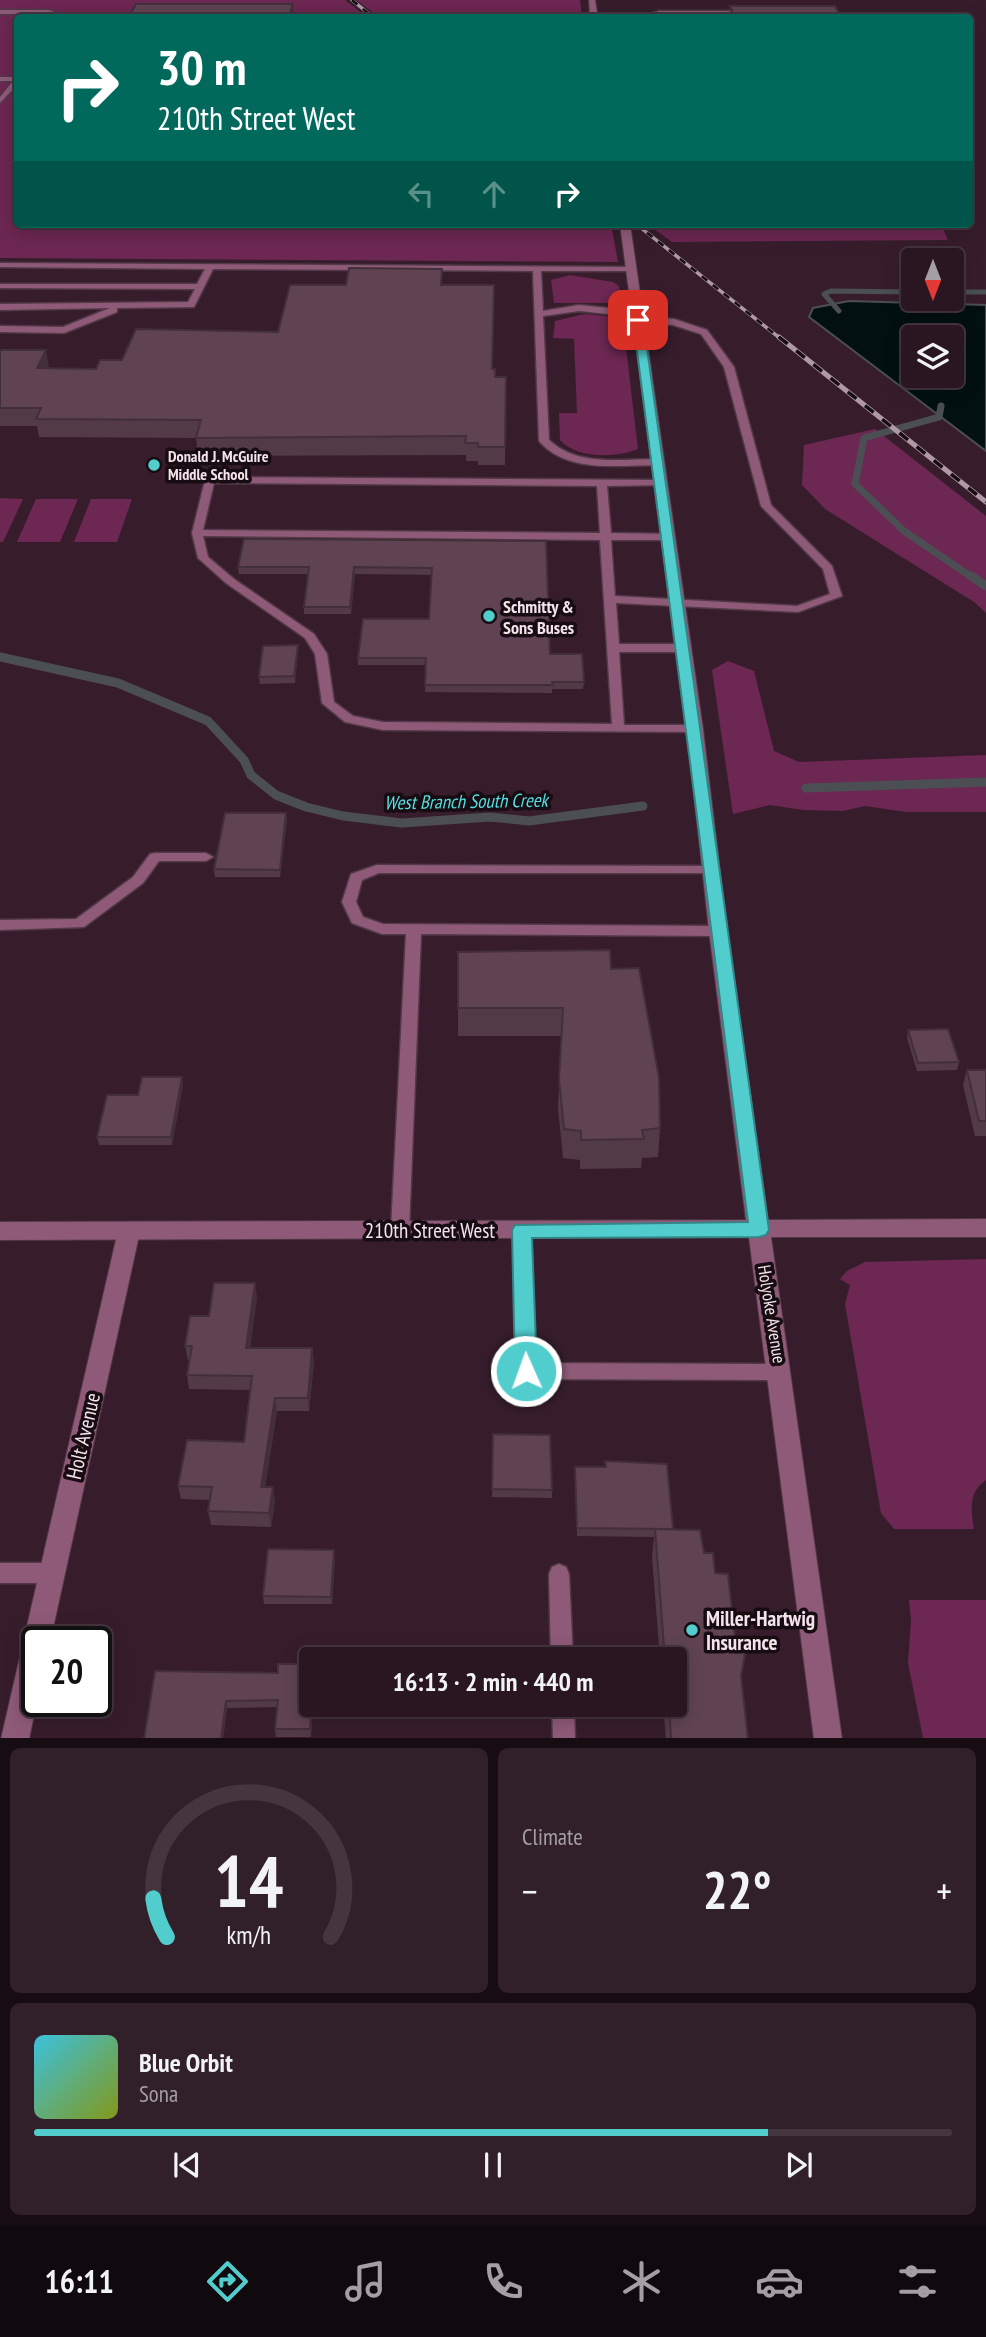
<!DOCTYPE html>
<meta charset="utf-8">
<style>
body{margin:0;font-family:"PT Sans Narrow",sans-serif;background:#311f2a;color:#f1f3f6;height:100vh;display:flex;flex-direction:column;font-size:26px;white-space:nowrap}
*{box-sizing:border-box;margin:0}
p{font-size:23px;color:#a59fa5}
.icon{flex:none;width:38px;height:38px;fill:none;stroke:currentColor;stroke-width:2;stroke-linecap:round;stroke-linejoin:round}
.map{position:relative;height:1738px;overflow:hidden}
.sheet{display:flex;flex-direction:column;gap:10px;padding:10px;background:#170c12;flex:1}
.sheet>*{flex:none}
.banner{position:absolute;left:14px;top:14px;width:959px;height:214px;border-radius:7px;box-shadow:0 4px 18px #0003,0 0 0 2px #45353f;background:#00695c;color:#fff;overflow:hidden}
.needle{width:46px;rotate:180deg}
.tools{position:absolute;left:901px;top:248px;display:grid;gap:14px}
.tools a{display:grid;place-items:center;width:63px;height:63px;border-radius:7px;background:#291621;box-shadow:0 4px 18px #0003,0 0 0 2px #45353f;font-size:35px}
.speed{position:absolute;left:21px;top:1626px;display:flex;gap:14px;font-size:35px;font-weight:700;text-align:center}
.speed>*{display:grid;place-content:center;width:91px;height:91px;border-radius:50%;background:#291621;box-shadow:0 4px 18px #0003,0 0 0 2px #45353f;line-height:1}
.speed .limit{border:4px solid #111;border-radius:10px;background:#fff;color:#111}
.pin{position:absolute;display:grid;place-items:center;width:60px;height:60px;color:#fff;margin:-30px;border-radius:14px;box-shadow:0 4px 10px #0006}
.me{position:absolute;width:77px;margin:-38px;rotate:358deg;stroke-linejoin:round;filter:drop-shadow(0 0 5px #0008)}
.turn{display:flex;align-items:center;gap:24px;height:147px;padding:0 28px;font-size:32px}
.turn .icon{width:91px;height:91px;stroke-width:2.5}
.turn b{display:block;font-size:49px;line-height:60px}
.lanes{display:flex;align-items:center;height:66px;padding:0 28px;background:#0003;justify-content:center;gap:35px;direction:ltr}
.lanes .off{opacity:.35}
.big{font-size:52px;font-weight:800;line-height:1.1}
.sheet .card{flex:1;display:flex;flex-direction:column;justify-content:center;gap:10px;min-width:0;padding:0 24px;border-radius:10px;background:#311f2a}
.sheet .dial{align-items:center;gap:0}
.dial svg{height:182px;overflow:visible;fill:none;stroke:#45353f;stroke-width:7;stroke-linecap:round;text-anchor:middle}
.dial text{fill:#f1f3f6;stroke:none}
.song{display:flex;align-items:center;gap:21px}
.cover{width:84px;height:84px;border-radius:10px;background:linear-gradient(135deg,hsl(190 70% 55%),hsl(70 70% 35%))}
.played{height:7px;border-radius:4px;background:linear-gradient(90deg,#52cdce 80%,#45353f 80%)}
.keys{display:flex;justify-content:space-around;direction:ltr}
.heat{display:flex;justify-content:space-between;align-items:center;font-size:38px;direction:ltr}
.sheet .tiles{flex:1;display:grid;gap:10px;grid-template-columns:1fr 1fr}
.card:last-child{grid-column:span 2}
.trip{position:absolute;left:299px;top:1647px;width:388px;height:70px;border-radius:7px;background:#291621;box-shadow:0 4px 18px #0003,0 0 0 2px #45353f;font-weight:800;line-height:70px;text-align:center}
.tabs{display:flex;height:112px;justify-content:space-around;align-items:center;background:#10090d;color:#a59fa5}
.tabs .icon{width:49px;height:49px}
.tabs .on{color:#52cdce}
.tabs b{font-size:32px;color:#f1f3f6}
.map>svg:first-child{display:block}
</style>
<div class="map">
<svg width="986" height="1739" viewBox="0 0 986 1739">
<rect width="100%" height="100%" fill="#371d2c"/>
<path fill="#6c2752" d="M 0,0 L 345,0 L 367,17 L 18,18 L 18,224 L 611,224 L 618,262 L 0,258 Z
M 356,0 L 580,0 L 582,17 L 379,17 Z
M 647,224 L 941,224 L 948,240 L 672,242 Z
M 570,275 L 613,282 L 619,286 L 621,303 L 554,303 L 551,280 Z
M 584,314 L 614,317 L 623,322 L 638,449 C 616,458 576,459 560,440 L 559,413 L 577,413 L 574,339 L 553,338 L 555,321 Z
M 875,429 L 986,516 L 986,613 L 974,602 L 825,509 L 802,485 L 804,445 Z
M 0,498 L 23,499 L 3,542 L 0,542 Z
M 36,499 L 78,499 L 60,542 L 17,542 Z
M 91,499 L 132,499 L 117,542 L 74,542 Z
M 728,661 L 754,671 L 774,751 L 799,762 L 986,755 L 986,812 L 906,812 L 865,806 L 843,811 L 803,810 L 770,805 L 733,814 L 712,670 Z
M 986,1259 L 986,1480 C 968,1492 971,1510 974,1529 L 894,1529 L 881,1513 L 845,1304 L 850,1285 L 840,1279 L 847,1271 L 865,1262 Z
M 909,1600 L 986,1600 L 986,1738 L 923,1738 L 908,1663 L 911,1620 Z"/>
<path fill="#021011" stroke="#4b4f53" stroke-width="2" fill-rule="evenodd" d="M 849,301 L 986,305 L 986,451 L 809,317 L 813,308 ZM 914,338 L 952,338 L 952,376 L 914,376 Z"/>
<g fill="none" stroke-linecap="round" stroke-linejoin="round">
<path stroke="#4b4f53" stroke-width="5" d="M 952,292 L 986,292
M 839,311 L 824,294 L 831,291 L 914,292"/>
<path stroke="#4b4f53" stroke-width="7" d="M 941,406 L 939,417 L 864,438 L 855,484 L 904,531 L 973,578"/>
<path stroke="#4b4f53" stroke-width="9" d="M 971,576 L 986,586
M 0,657 L 118,683 L 208,721 L 244,760 L 251,775 L 276,795 L 306,807 L 343,816 L 402,823 L 490,817 L 529,821 L 643,806
M 806,788 L 986,782"/>
<g stroke="#523947" stroke-width="3">
<path id="service" d="M 0,10 L 49,10 L 72,18 L 49,14 L 0,14 Z
M 659,11 L 749,11 L 752,13 L 660,15 L 657,18 L 651,18 L 651,14 Z
M 0,77 L 18,77 L 18,84 L 0,103 L 0,97 L 13,81 L 0,81 Z
M 734,224 L 885,224 L 881,226 L 735,228 L 731,226 Z
M 0,263 L 634,267 L 634,271 L 541,271 L 543,311 L 579,305 L 638,311 L 642,314 L 638,317 L 579,311 L 543,316 L 549,440 C 578,467 621,459 658,459 L 663,462 L 658,465 C 618,465 568,474 539,441 L 533,271 L 213,269 L 194,307 L 117,308 L 117,312 L 64,333 L 0,332 L 0,326 L 63,327 L 110,308 L 0,310 L 0,304 L 188,302 L 195,289 L 0,288 L 0,284 L 197,284 L 205,269 L 0,267 Z
M 638,317 L 674,319 L 707,330 L 734,367 L 771,505 L 832,566 L 842,596 L 798,612 L 616,603 L 619,644 L 684,644 L 690,648 L 684,652 L 619,652 L 624,725 L 695,725 L 701,729 L 699,732 L 383,730 L 345,722 L 322,703 L 315,654 L 305,638 L 226,583 L 198,558 L 192,533 L 205,480 L 210,477 L 661,480 L 665,481 L 665,485 L 607,486 L 611,533 L 669,534 L 674,537 L 669,540 L 611,540 L 615,596 L 797,606 L 830,594 L 823,569 L 761,506 L 724,367 L 701,334 L 673,325 L 635,322 L 634,320 ZM 214,483 L 597,486 L 600,533 L 203,530 ZM 203,536 L 600,540 L 612,724 L 383,722 L 353,716 L 334,702 L 327,654 L 314,634 L 234,579 L 208,557 Z
M 155,853 L 206,853 L 213,857 L 206,861 L 159,861 L 143,883 L 84,927 L 0,930 L 0,920 L 76,919 L 133,877 L 150,854 Z
M 377,865 L 712,866 L 719,870 L 717,873 L 379,873 L 362,880 L 356,902 L 363,917 L 383,924 L 718,926 L 725,931 L 718,936 L 421,934 L 409,1230 L 406,1235 L 400,1237 L 394,1235 L 391,1230 L 406,934 L 382,934 L 352,923 L 342,902 L 351,874 Z
M 522,1223 L 528,1225 L 531,1230 L 535,1363 L 780,1364 L 787,1366 L 789,1372 L 787,1378 L 780,1380 L 526,1379 L 519,1377 L 517,1371 L 513,1230 L 516,1225 Z
M 0,1563 L 52,1563 L 59,1566 L 62,1573 L 59,1580 L 52,1583 L 0,1583 Z
M 559,1564 L 566,1567 L 569,1574 L 573,1659 L 551,1659 L 549,1574 L 552,1567 Z
M 552,1704 L 574,1704 L 575,1739 L 553,1739 Z"/>
</g>
<g stroke="#523947" stroke-width="2">
<path id="minor" d="M 129,1222 L 137,1225 L 140,1231 L 50,1642 L 37,1642 L 37,1701 L 29,1739 L 1,1739 L 118,1231 L 121,1225 Z"/>
</g>
<g stroke="#523947" stroke-width="2">
<path id="tertiary" d="M 589,0 L 595,0 L 598,18 L 590,18 Z
M 620,224 L 630,224 L 703,729 L 727,931 L 768,1220 L 986,1219 L 986,1237 L 771,1237 L 842,1739 L 814,1739 L 749,1237 L 0,1240 L 0,1222 L 746,1220 L 709,931 L 687,729 Z"/>
</g>
<use href="#service" fill="#8f5a78" fill-rule="evenodd"/>
<use href="#minor" fill="#8f5a78" fill-rule="evenodd"/>
<use href="#tertiary" fill="#8f5a78" fill-rule="evenodd"/>
<g stroke="#ae99a4" stroke-width="3.5">
<path id="rail-far1" d="M 352,0 L 374,18
M 636,224 L 781,339"/>
</g>
<g stroke="#ae99a4" stroke-width="5">
<path id="rail" d="M 779,337 L 986,502"/>
</g>
<use href="#rail-far1" stroke="#170c12" stroke-width="2.5" stroke-dasharray="7" stroke-linecap="butt"/>
<use href="#rail" stroke="#170c12" stroke-width="3.5" stroke-dasharray="11" stroke-linecap="butt"/>
</g>
<path fill="#533a47" d="M 730,6 L 841,18 L 729,18 Z
M 443,285 L 493,369 L 495,377 L 506,377 L 505,465 L 478,465 L 478,461 L 466,461 L 466,455 L 198,456 L 196,438 L 39,437 L 37,426 L 0,426 L 0,350 L 49,367 L 48,368 L 96,369 L 122,360 L 278,332 Z
M 546,541 L 550,654 L 584,682 L 583,689 L 552,689 L 552,693 L 425,692 L 426,665 L 358,665 L 358,658 L 429,619 L 432,575 L 355,574 L 351,614 L 304,614 L 304,607 L 308,574 L 239,574 L 238,567 Z
M 298,645 L 298,652 L 295,683 L 260,684 L 259,677 Z
M 286,813 L 287,820 L 280,877 L 215,877 L 214,869 Z
M 611,969 L 660,1128 L 658,1157 L 642,1158 L 641,1168 L 580,1169 L 580,1160 L 563,1158 L 558,1108 L 561,1036 L 458,1036 L 458,1008 Z
M 908,1030 L 959,1062 L 957,1070 L 917,1071 L 907,1038 Z
M 967,1070 L 986,1070 L 986,1136 L 975,1136 L 963,1085 Z
M 183,1085 L 172,1145 L 99,1145 L 97,1137 Z
M 257,1297 L 250,1348 L 312,1348 L 314,1362 L 309,1411 L 277,1411 L 265,1487 L 275,1501 L 271,1527 L 211,1525 L 208,1511 L 210,1500 L 181,1499 L 178,1486 L 244,1442 L 250,1390 L 189,1389 L 187,1375 L 189,1360 L 188,1360 L 185,1346 L 209,1316 Z
M 493,1434 L 552,1490 L 552,1498 L 492,1497 Z
M 605,1461 L 673,1529 L 704,1553 L 715,1573 L 735,1638 L 741,1676 L 748,1739 L 666,1739 L 663,1704 L 676,1704 L 676,1659 L 660,1659 L 652,1557 L 654,1537 L 577,1536 L 575,1467 L 605,1467 Z
M 335,1557 L 332,1604 L 264,1604 L 263,1596 Z
M 155,1671 L 312,1704 L 320,1704 L 320,1706 L 313,1706 L 311,1737 L 276,1737 L 275,1729 L 277,1707 L 227,1708 L 223,1739 L 144,1739 Z"/>
<path fill="#432f3a" d="M 293,4 L 294,18 L 288,18 Z
M 46,350 L 49,367 L 40,386 L 37,368 Z
M 354,567 L 355,574 L 351,614 L 350,607 Z
M 298,645 L 298,652 L 295,683 L 294,676 Z
M 286,813 L 287,820 L 280,877 L 280,870 Z
M 182,1077 L 183,1085 L 172,1145 L 171,1137 Z
M 255,1283 L 257,1297 L 248,1362 L 246,1348 Z
M 312,1348 L 314,1362 L 309,1411 L 308,1398 Z
M 275,1398 L 277,1411 L 263,1501 L 261,1487 Z
M 273,1487 L 275,1501 L 271,1527 L 269,1513 Z
M 334,1550 L 335,1557 L 332,1604 L 331,1597 Z
M 226,1701 L 227,1708 L 223,1739 L 221,1739 Z
M 312,1704 L 313,1704 L 313,1706 L 311,1737 L 310,1729 Z"/>
<path fill="#604353" stroke="#432f3a" stroke-width="2" d="M 136,4 L 293,4 L 288,18 L 128,18 Z
M 730,6 L 835,6 L 841,18 L 735,18 Z
M 349,268 L 442,269 L 441,285 L 494,285 L 492,369 L 495,369 L 495,377 L 506,377 L 505,447 L 478,447 L 478,443 L 465,443 L 466,436 L 196,438 L 201,420 L 36,419 L 41,408 L 0,408 L 0,350 L 46,350 L 37,368 L 96,369 L 100,360 L 122,360 L 136,329 L 278,332 L 290,285 L 346,285 Z
M 244,539 L 546,541 L 550,654 L 582,654 L 584,682 L 552,682 L 553,685 L 425,685 L 426,658 L 358,658 L 363,619 L 429,619 L 432,568 L 354,567 L 350,607 L 304,607 L 309,567 L 238,567 Z
M 298,645 L 294,676 L 259,677 L 263,646 Z
M 225,813 L 286,813 L 280,870 L 214,869 Z
M 610,950 L 611,969 L 639,968 L 659,1078 L 660,1128 L 642,1130 L 644,1139 L 581,1140 L 581,1131 L 564,1129 L 559,1079 L 563,1008 L 458,1008 L 458,952 Z
M 948,1029 L 959,1062 L 918,1063 L 908,1030 Z
M 967,1070 L 986,1070 L 986,1121 L 979,1121 Z
M 142,1077 L 182,1077 L 171,1137 L 97,1137 L 107,1095 L 138,1095 Z
M 214,1283 L 255,1283 L 246,1348 L 312,1348 L 308,1398 L 275,1398 L 261,1487 L 273,1487 L 269,1513 L 208,1511 L 212,1487 L 178,1486 L 187,1440 L 244,1442 L 252,1376 L 187,1375 L 192,1346 L 185,1346 L 190,1316 L 209,1316 Z
M 493,1434 L 550,1435 L 552,1490 L 492,1489 Z
M 605,1461 L 667,1464 L 673,1529 L 577,1528 L 575,1467 L 606,1467 Z
M 655,1529 L 700,1530 L 704,1553 L 713,1553 L 715,1573 L 728,1574 L 735,1638 L 745,1655 L 741,1676 L 748,1739 L 671,1739 L 669,1704 L 676,1704 L 676,1659 L 665,1659 Z
M 268,1549 L 334,1550 L 331,1597 L 263,1596 Z
M 278,1664 L 312,1664 L 312,1704 L 310,1729 L 275,1729 L 278,1700 L 226,1701 L 221,1739 L 144,1739 L 155,1671 L 278,1673 Z"/>
<path fill="#52cdce" stroke="#358586" stroke-width="2" d="M 638,317 L 643,320 C 687,623 726,927 769,1230 L 766,1235 L 759,1237 L 532,1238 L 537,1371 L 534,1377 L 526,1380 L 518,1377 L 515,1371 L 512,1230 L 515,1225 L 748,1222 C 709,921 674,621 633,320 Z"/>
<g fill="#52cdce" stroke="#170c12" stroke-width="2.5">
<circle cx="154" cy="465" r="7"/>
<circle cx="489" cy="616" r="7"/>
<circle cx="692" cy="1630" r="7"/>
</g>
<g text-anchor="middle" dominant-baseline="central" stroke-width="7" stroke-linejoin="round" paint-order="stroke">
<g font-size="16" font-weight="bold" fill="#f5e3ec" stroke="#170c12" text-anchor="start">
<text x="168" y="456">Donald J. McGuire<tspan x="168" dy="18">Middle School</tspan></text>
</g>
<g font-size="18" font-weight="bold" fill="#f5e3ec" stroke="#170c12" text-anchor="start">
<text x="503" y="606">Schmitty &amp;<tspan x="503" dy="21">Sons Buses</tspan></text>
</g>
<g font-size="18" fill="#f5e3ec" stroke="#170c12">
<text transform="translate(772 1314) rotate(81)">Holyoke Avenue</text>
</g>
<g font-size="19" font-style="italic" fill="#54dfe0" stroke="#170c12">
<text transform="translate(466 801) rotate(-1)">West Branch South Creek</text>
</g>
<g font-size="21" fill="#f5e3ec" stroke="#170c12">
<text x="430" y="1230">210th Street West</text>
<text transform="translate(83 1436) rotate(-77)">Holt Avenue</text>
</g>
<g font-size="21" font-weight="bold" fill="#f5e3ec" stroke="#170c12" text-anchor="start">
<text x="706" y="1618">Miller-Hartwig<tspan x="706" dy="24">Insurance</tspan></text>
</g>
</g>
</svg>
<div class="tools">
<a><svg class="needle" viewBox="-14 -14 28 28"><path d="M0-13l5 13h-10z" fill="#e53935"/><path d="M0 13l5-13h-10z" fill="#a59fa5"/></svg></a>
<a><svg class="icon" aria-label="layers" viewBox="0 0 24 24"><path d="M12 4l9 5-9 5-9-5zM3 14l9 5 9-5"/></svg></a>
</div>
<div class="speed"><div class="limit">20</div></div>
<div class="pin" style="left:638px;top:320px;background:#d93025"><svg class="icon" aria-label="arrive" viewBox="0 0 24 24"><path d="M6 21V4h12l-3 4 3 4H6"/></svg></div>
<svg class="me" style="left:526px;top:1371px" viewBox="-20 -20 40 40"><circle r="17" fill="#52cdce" stroke="#fff" stroke-width="3"/><path d="M0-11L8 9 0 5-8 9z" fill="#fff"/></svg>
<div class="trip">16:13 · 2 min · 440 m</div>
<div class="banner">
<div class="turn"><svg class="icon" aria-label="right" viewBox="0 0 24 24"><path d="M7 20v-9h11M14 6l5 5-5 5"/></svg><div><b>30 m</b>210th Street West</div></div>
<div class="lanes"><svg class="icon off" aria-label="left" viewBox="0 0 24 24"><path d="M17 20v-9H6M10 6l-5 5 5 5"/></svg><svg class="icon off" aria-label="ahead" viewBox="0 0 24 24"><path d="M12 20V5M6 11l6-6 6 6"/></svg><svg class="icon" aria-label="right" viewBox="0 0 24 24"><path d="M7 20v-9h11M14 6l5 5-5 5"/></svg></div>
</div>
</div>
<section class="sheet">
<div class="tiles">
<div class="card dial"><svg viewBox="0 0 100 80">
<path d="M14 69A42 42 0 1 1 86 69"/>
<path d="M14 69A42 42 0 0 1 8 52" stroke="#52cdce"/>
<text x="50" y="56" font-size="32" font-weight="700">14</text>
<text x="50" y="72" font-size="11">km/h</text>
</svg></div>
<div class="card"><p>Climate</p>
<div class="heat"><a>−</a><b class="big">22°</b><a>+</a></div>
</div>
<div class="card">
<div class="song"><i class="cover"></i><div><b>Blue Orbit</b><p>Sona</p></div></div>
<div class="played"></div>
<div class="keys"><svg class="icon" aria-label="previous" viewBox="0 0 24 24"><path d="M18 5L8 12l10 7zM5 5v14"/></svg><svg class="icon" aria-label="pause" viewBox="0 0 24 24"><path d="M8 5v14M16 5v14"/></svg><svg class="icon" aria-label="next" viewBox="0 0 24 24"><path d="M6 5l10 7-10 7zM19 5v14"/></svg></div>
</div>
</div>
</section>
<nav class="tabs">
<b>16:11</b>
<svg class="icon on" aria-label="directions" viewBox="0 0 24 24"><path d="M12 3l9 9-9 9-9-9zM9 14v-3h6M13 9l2 2-2 2"/></svg>
<svg class="icon" aria-label="music" viewBox="0 0 24 24"><path d="M9 18V5l10-2v13"/><circle cx="6" cy="18" r="3"/><circle cx="16" cy="16" r="3"/></svg>
<svg class="icon" aria-label="phone" viewBox="0 0 24 24"><path d="M5 4h4l2 5-3 2q2 4 5 5l2-3 5 2v4C11 20 4 13 5 4z"/></svg>
<svg class="icon" aria-label="climate" viewBox="0 0 24 24"><path d="M12 3v18M4 7l16 10M4 17L20 7"/></svg>
<svg class="icon" aria-label="car" viewBox="0 0 24 24"><path d="M5 17H2v-5l4-1 3-4h7l3 4 3 1v5h-3M9 17h6M6 11h13"/><circle cx="7" cy="17" r="2"/><circle cx="17" cy="17" r="2"/></svg>
<svg class="icon" aria-label="filters" viewBox="0 0 24 24"><path d="M4 7h16M4 17h16"/><circle cx="9" cy="7" r="2"/><circle cx="15" cy="17" r="2"/></svg>
</nav>
